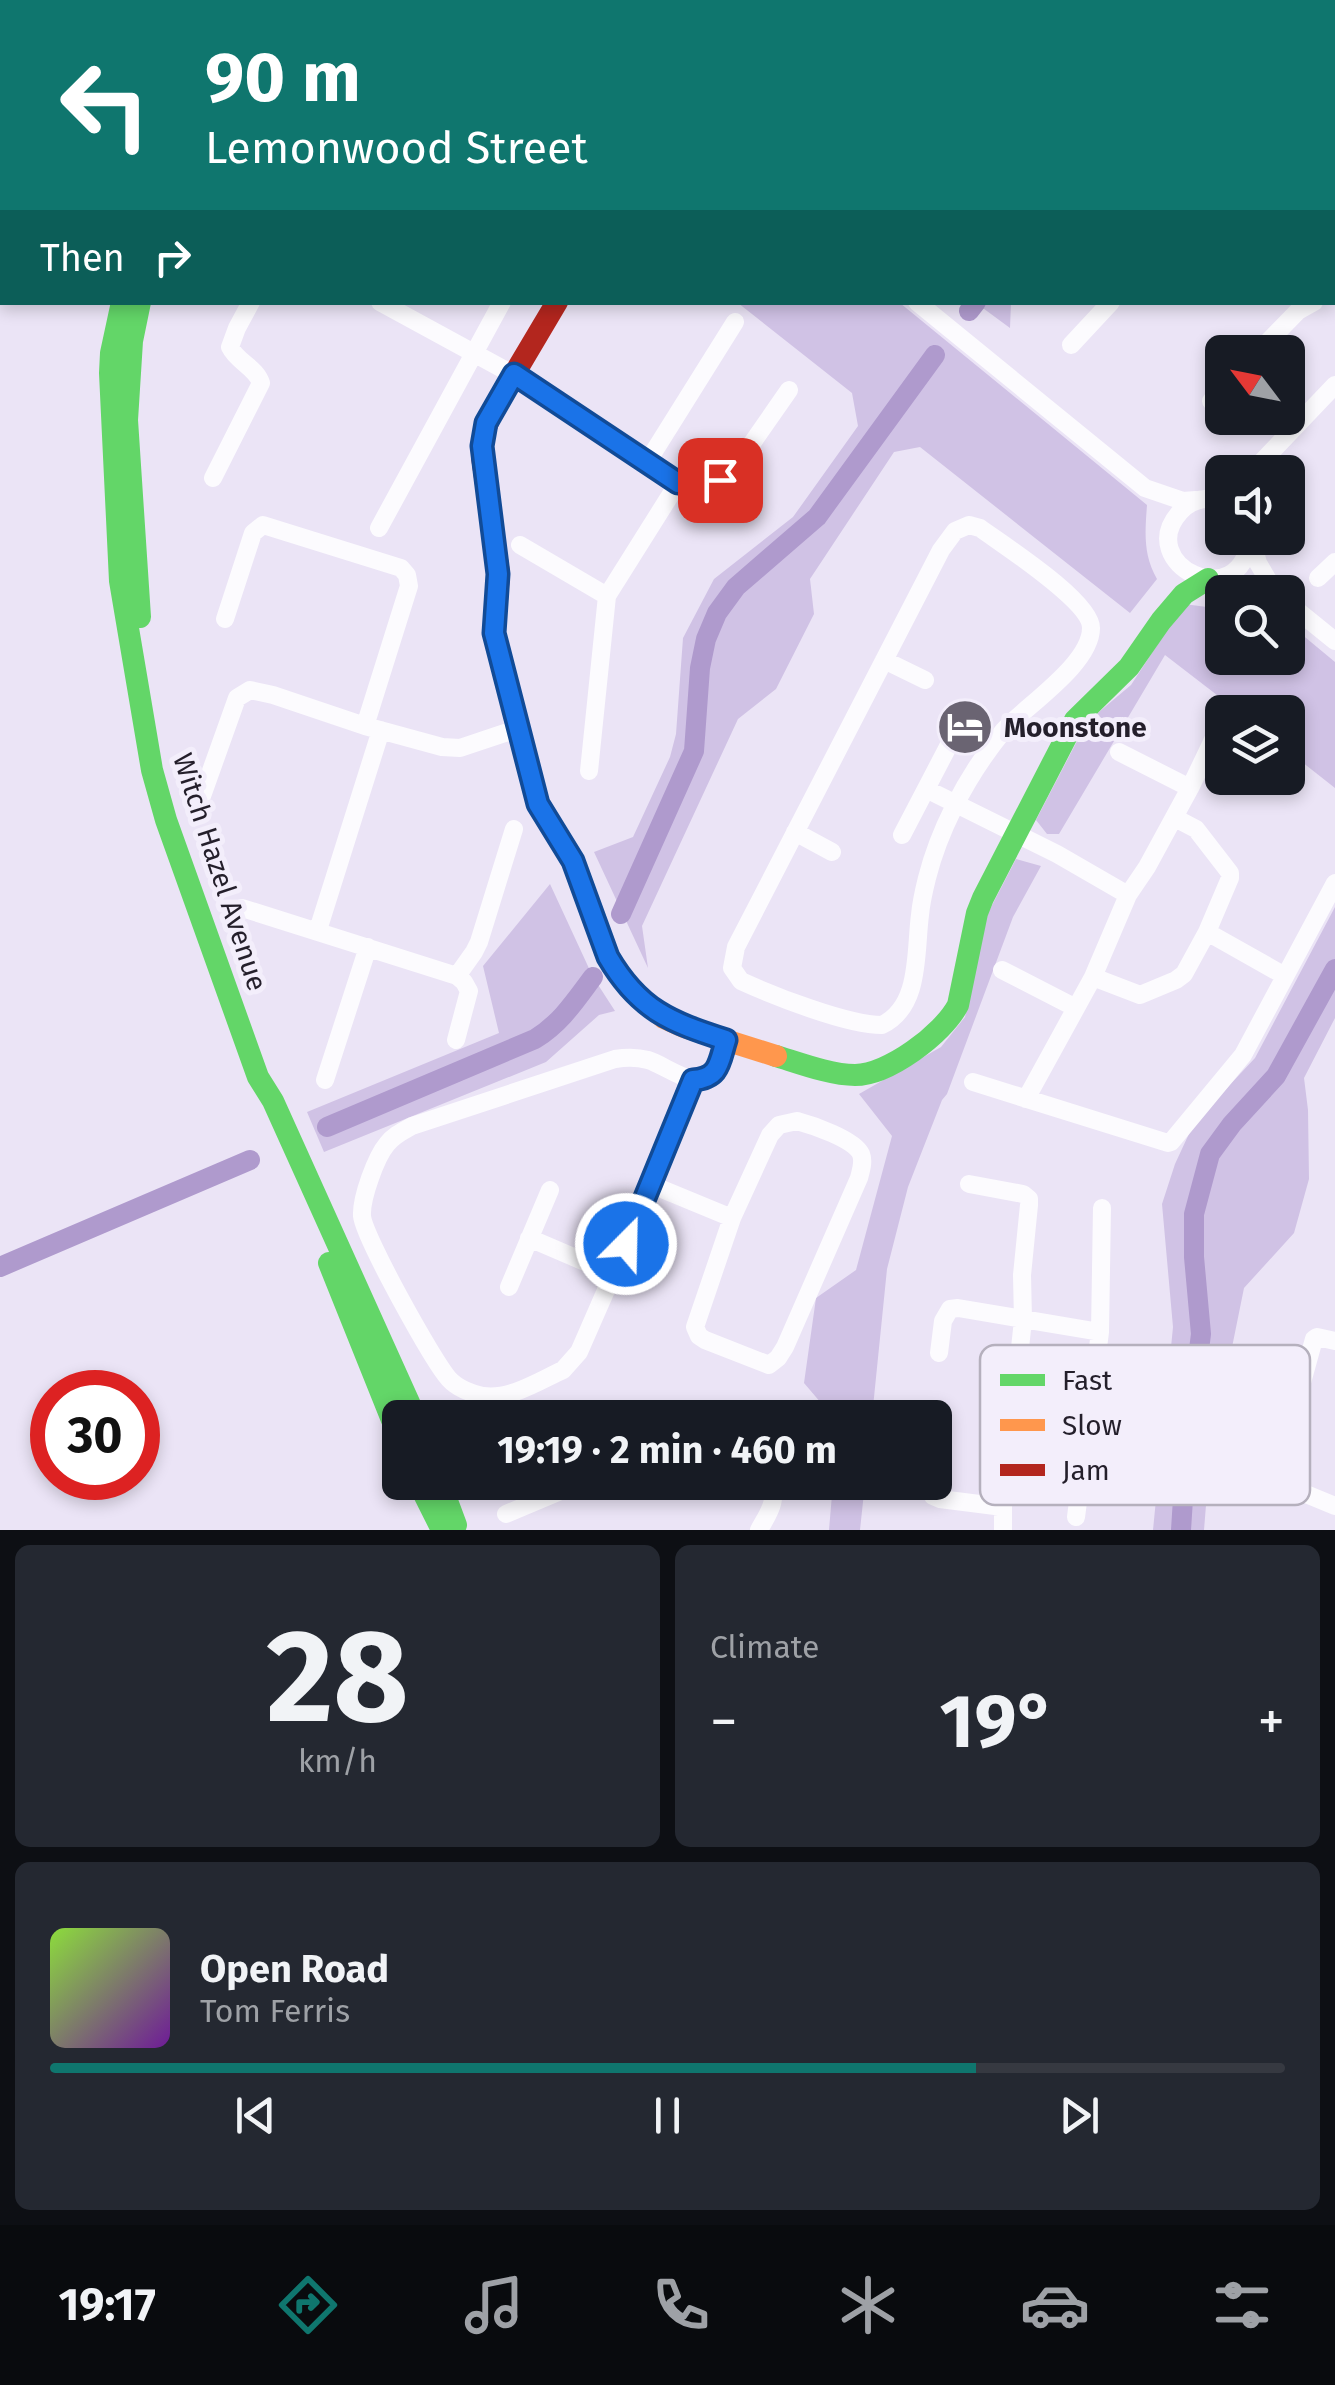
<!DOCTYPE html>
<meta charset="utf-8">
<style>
body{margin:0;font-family:"Fira Sans",sans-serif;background:#242831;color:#f1f3f6;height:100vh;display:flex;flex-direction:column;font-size:38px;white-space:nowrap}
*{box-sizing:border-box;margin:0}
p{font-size:32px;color:#9ea1a6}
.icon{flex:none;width:55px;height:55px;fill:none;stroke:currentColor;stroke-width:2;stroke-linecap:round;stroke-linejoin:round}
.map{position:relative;height:1530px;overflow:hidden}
.sheet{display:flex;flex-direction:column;gap:15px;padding:15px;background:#0d0f14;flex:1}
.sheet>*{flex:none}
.guide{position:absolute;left:0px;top:0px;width:1335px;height:305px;box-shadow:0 5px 15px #0003;background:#0f766e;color:#fff;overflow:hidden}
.needle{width:65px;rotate:302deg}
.tools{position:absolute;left:1205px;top:335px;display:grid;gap:20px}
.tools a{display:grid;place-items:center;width:100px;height:100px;border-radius:15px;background:#171b24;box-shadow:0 5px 15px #0003;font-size:50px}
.speed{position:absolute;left:30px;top:1370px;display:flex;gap:20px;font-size:50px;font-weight:700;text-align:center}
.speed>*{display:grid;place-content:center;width:130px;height:130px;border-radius:50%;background:#171b24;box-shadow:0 5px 15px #0003;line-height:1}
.speed .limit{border:15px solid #d22;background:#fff;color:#111}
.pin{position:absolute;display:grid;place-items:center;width:85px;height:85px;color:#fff;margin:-42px;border-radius:20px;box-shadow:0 5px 15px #0006}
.me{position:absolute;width:110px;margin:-55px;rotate:23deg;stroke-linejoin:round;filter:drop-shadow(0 0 8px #0008)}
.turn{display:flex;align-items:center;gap:35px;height:210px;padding:0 40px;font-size:45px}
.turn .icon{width:130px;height:130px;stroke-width:2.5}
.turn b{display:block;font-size:70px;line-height:85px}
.then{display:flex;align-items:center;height:95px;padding:0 40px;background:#0003;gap:20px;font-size:38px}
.big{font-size:75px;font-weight:700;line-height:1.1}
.sheet .card{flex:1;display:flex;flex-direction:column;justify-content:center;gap:15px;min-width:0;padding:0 35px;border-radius:15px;background:#242831}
.sheet .dial{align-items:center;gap:0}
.dial b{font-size:130px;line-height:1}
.song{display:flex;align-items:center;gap:30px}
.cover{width:120px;height:120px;border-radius:15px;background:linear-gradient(135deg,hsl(90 70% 55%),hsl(280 70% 35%))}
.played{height:10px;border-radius:5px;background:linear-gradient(90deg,#0f766e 75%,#363941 75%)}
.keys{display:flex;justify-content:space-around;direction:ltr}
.heat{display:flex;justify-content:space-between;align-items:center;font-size:55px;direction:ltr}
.sheet .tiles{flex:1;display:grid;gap:15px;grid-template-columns:1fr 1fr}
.card:last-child{grid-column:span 2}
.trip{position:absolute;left:382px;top:1400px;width:570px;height:100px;border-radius:15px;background:#171b24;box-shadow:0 5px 15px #0003;font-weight:700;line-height:100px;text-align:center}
.tab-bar{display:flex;height:160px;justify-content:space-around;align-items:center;background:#090b0e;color:#9ea1a6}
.tab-bar .icon{width:70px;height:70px}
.tab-bar .on{color:#0f766e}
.tab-bar b{font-size:45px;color:#f1f3f6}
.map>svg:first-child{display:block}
</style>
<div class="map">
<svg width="1335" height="1530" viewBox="0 0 1335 1530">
<rect width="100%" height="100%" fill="#ebe4f6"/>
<path fill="#d0c2e5" d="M 738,303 L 900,303 L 1147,505 C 1145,532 1143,555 1157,579 L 1130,613 L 920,447 L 894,452 L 810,579 L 814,614 L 776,689 L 738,719 L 642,926 L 648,968 L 594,852 L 633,837 L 670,757 L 676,734 L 683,638 L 714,579 L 793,517 L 858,426 L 852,393 Z
M 976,303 L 1011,303 L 1010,328 Z
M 1184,604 L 1222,609 L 1222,658 L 1288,658 L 1288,623 L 1335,662 L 1335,788 L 1288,751 L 1288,712 L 1239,712 L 1165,655 L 1059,834 L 1047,834 L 1036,820 L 1087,722 L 1131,685 Z
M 1016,859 L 1041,866 L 1013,917 L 947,1094 L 942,1100 L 908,1187 L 887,1269 L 872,1417 L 833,1417 L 804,1383 L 816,1298 L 856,1270 L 892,1136 L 859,1094 L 941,1047 L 965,1017 L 987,915 Z
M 550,884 L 593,977 L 615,1011 L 599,1015 L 546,1062 L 324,1152 L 307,1112 L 499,1033 L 483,966 Z
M 1335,907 L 1335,1018 L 1304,1078 L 1308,1110 L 1309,1179 L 1294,1233 L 1244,1288 L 1210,1456 L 1204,1530 L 1153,1530 L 1173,1327 L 1162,1204 L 1175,1164 L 1194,1123 L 1255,1058 Z
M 833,1483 L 865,1483 L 860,1530 L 829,1530 Z"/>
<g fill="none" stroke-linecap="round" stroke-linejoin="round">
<path stroke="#af9acd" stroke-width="20" d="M 1294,2 L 1296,0
M 969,311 L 976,302
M 621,914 L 694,751 L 700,668 L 706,639 L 717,613 L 736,587 L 817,517 L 935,355
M 327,1127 L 535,1039 C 561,1023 575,1001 593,977
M 0,1267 L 250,1160
M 1181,1530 L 1186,1452 L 1201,1334 L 1194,1257 L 1194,1214 L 1210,1154 L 1232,1124 L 1276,1076 L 1335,969"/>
<path stroke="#fcfbfe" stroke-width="18" d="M 515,0 L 518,2
M 566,0 L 569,2
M 1087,0 L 1089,2
M 725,2 L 727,0
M 793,2 L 796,0
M 923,2 L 926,0
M 1332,114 L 1335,111
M 1332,211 L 1335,215
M 1332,294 L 1335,292
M 380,302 L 514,375 L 678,483 L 712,482 L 725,478 L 732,472 L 789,390
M 917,302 L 1145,488 L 1183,501 L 1196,500
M 1071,345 L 1111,302
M 1258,352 L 1298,311 L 1314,302
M 1211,401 L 1222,389
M 648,461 L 735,322
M 1252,472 L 1335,385
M 213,478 L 261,383 C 256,367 237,362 230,347 L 237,328 L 251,302
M 1222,500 C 1206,497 1191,499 1180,512 C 1133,564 1241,618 1250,538
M 969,525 L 980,528 C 1003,545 1091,601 1091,628 C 1091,664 1027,705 1004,730 C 986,752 967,781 954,807 C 943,829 933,854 927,878 C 924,890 921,903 920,915 C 915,952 921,1006 882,1025 C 847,1025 774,996 741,981 L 732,968 L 736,947 L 941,550 L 955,531 Z
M 379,528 L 502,302
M 1251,538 L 1258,563 L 1275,592
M 520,545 L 607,596
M 1318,578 L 1335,562
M 1288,603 L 1335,641
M 225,619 L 253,533 L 263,525 L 401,568 L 407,575 L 409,586 L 365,726
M 884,660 L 925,680
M 589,771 L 607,596 L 678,483
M 1190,788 L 1222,721
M 926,789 L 1057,854 L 1128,895
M 202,796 L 237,698 L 250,690 L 273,695 L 365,726 L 442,747 L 460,748 L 517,729
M 795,832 L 832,852
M 902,835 L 951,741
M 242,908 L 457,976 L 464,982 L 469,991 L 456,1040
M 318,930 L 381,730
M 1207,932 L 1285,976
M 1002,970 L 1076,1008
M 457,976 L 474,952 L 479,942 L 514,829
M 1093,977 L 1140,995 L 1176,980 L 1184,974 L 1207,932 L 1230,878 L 1230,873 L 1196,829 L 1175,818
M 325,1080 L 368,947
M 693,1080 L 652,1185 L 579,1352 L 563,1370 C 539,1381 510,1400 483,1396 C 472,1394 457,1388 449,1379 C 433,1361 364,1237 362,1216 C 361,1198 376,1157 387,1144 C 394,1135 403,1131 412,1126 L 615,1059 C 627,1057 637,1057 648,1060 C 666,1065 700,1095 715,1071 C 721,1063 723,1049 726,1040
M 973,1082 L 1168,1143 L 1171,1142 L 1243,1055 L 1335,883
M 1026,1099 L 1093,977 L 1128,895 L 1147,867 L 1190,788 L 1119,752
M 797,1121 C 812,1125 854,1139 861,1154 C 864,1162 861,1170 859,1178 L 785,1347 L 778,1358 L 769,1365 L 705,1340 L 699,1336 L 695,1327 L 732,1218 L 770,1135 L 779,1125 Z
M 969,1184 L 1023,1194 L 1029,1199 L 1029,1205 L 1022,1275 L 1023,1320 L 1003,1507 L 1003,1530
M 652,1185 L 732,1218
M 529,1238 L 613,1274
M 509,1287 L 550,1190
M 1100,1332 L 1102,1208
M 1335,1341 L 1317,1337 L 1314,1339 L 1291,1422 L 1291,1452 L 1286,1483 L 1289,1487 L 1335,1506
M 939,1353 L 943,1321 L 950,1309 L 958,1308 L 1100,1332 L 1076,1517
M 930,1482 L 933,1496 L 940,1499 L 1003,1507
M 506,1514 L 582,1482
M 759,1530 C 767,1515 781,1498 767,1482"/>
<path stroke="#63d668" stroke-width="22" d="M 122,302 L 111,353 L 110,373 L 120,581 L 152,770 L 166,820 L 258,1077 L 273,1101 L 416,1418
M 140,302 L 132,341 L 127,420 L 140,617
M 776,1056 C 799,1063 831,1075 855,1075 C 888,1075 943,1034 958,1005 L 977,913 L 983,898 L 1075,720 L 1129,667 L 1161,621 L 1184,594 L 1208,579
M 329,1263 L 400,1440
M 418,1482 L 442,1530
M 440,1482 L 456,1525"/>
<path stroke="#ff974d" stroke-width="22" d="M 321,2 L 323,0
M 497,600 L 494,633 L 538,804 L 573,861 L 608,957 L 631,990 L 664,1018 L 684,1027 L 776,1056"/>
<path stroke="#b3261e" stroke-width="22" d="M 497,600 L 499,573 L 482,457 L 483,435 L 493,410 L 557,302"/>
</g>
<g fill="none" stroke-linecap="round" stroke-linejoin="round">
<g stroke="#114b97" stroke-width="25">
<path id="route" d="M 626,1244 L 693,1080 C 720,1078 719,1062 726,1040 C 670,1022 639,1010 608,957 L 573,861 L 538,804 L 494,633 L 498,574 L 482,446 L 486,423 L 514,374 L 678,483 L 720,480"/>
</g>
<use href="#route" stroke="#1a73e8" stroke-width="18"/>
</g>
<defs>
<g id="hotel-disc" transform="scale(2.875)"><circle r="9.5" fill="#6a6472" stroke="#f3eefb"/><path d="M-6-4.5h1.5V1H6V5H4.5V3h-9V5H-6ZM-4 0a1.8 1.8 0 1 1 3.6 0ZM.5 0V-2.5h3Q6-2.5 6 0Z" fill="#fff"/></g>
</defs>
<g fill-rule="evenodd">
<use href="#hotel-disc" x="965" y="727"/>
</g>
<g text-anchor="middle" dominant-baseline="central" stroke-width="10" stroke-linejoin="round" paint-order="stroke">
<g font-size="28" font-weight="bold" fill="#241f2b" stroke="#f3eefb" text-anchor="start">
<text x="1004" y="727">Moonstone</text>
</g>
<g font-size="28" fill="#241f2b" stroke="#f3eefb">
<text transform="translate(220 872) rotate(72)">Witch Hazel Avenue</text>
</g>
</g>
<rect x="980" y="1345" width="330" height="160" rx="15" fill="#f3eefb" stroke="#b5b0bd" stroke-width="2.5"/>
<rect x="1000" y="1374" width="45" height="12" fill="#63d668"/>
<rect x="1000" y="1419" width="45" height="12" fill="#ff974d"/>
<rect x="1000" y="1464" width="45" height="12" fill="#b3261e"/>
<g font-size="28" fill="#241f2b">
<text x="1062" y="1390">Fast</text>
<text x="1062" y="1435">Slow</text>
<text x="1062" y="1480">Jam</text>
</g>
</svg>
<div class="tools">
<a><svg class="needle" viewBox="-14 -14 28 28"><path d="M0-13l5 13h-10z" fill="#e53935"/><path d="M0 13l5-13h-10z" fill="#9ea1a6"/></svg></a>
<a><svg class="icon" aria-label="sound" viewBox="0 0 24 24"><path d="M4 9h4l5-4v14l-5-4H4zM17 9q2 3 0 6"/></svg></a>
<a><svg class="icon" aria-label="search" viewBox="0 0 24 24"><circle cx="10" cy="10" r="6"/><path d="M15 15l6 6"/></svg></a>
<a><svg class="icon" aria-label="layers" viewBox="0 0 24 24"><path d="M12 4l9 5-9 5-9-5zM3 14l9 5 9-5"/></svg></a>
</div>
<div class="speed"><div class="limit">30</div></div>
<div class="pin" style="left:720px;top:480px;background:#d93025"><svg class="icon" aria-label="arrive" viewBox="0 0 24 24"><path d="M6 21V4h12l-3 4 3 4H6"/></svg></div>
<svg class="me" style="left:626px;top:1244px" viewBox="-20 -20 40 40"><circle r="17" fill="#1a73e8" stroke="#fff" stroke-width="3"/><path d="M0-11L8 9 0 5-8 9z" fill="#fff"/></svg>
<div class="trip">19:19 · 2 min · 460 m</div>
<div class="guide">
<div class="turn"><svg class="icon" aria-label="left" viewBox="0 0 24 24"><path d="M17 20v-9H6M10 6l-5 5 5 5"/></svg><div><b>90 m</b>Lemonwood Street</div></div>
<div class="then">Then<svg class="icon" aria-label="right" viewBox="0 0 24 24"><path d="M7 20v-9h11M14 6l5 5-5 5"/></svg></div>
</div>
</div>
<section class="sheet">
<div class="tiles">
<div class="card dial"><b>28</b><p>km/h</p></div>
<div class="card"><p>Climate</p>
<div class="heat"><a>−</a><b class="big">19°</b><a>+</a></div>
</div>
<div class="card">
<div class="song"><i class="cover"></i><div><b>Open Road</b><p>Tom Ferris</p></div></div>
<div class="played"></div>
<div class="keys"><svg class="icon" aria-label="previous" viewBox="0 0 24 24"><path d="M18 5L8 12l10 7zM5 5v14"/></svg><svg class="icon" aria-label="pause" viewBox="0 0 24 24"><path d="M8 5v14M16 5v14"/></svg><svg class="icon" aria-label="next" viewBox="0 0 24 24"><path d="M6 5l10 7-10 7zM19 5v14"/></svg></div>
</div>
</div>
</section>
<nav class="tab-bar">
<b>19:17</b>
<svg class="icon on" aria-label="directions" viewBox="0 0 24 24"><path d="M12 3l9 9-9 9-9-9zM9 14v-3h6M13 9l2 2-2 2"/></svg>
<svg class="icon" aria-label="music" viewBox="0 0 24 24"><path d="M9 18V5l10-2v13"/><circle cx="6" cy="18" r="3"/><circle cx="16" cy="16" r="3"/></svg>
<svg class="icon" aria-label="phone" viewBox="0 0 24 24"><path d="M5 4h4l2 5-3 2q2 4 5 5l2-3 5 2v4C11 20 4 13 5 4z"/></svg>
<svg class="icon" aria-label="climate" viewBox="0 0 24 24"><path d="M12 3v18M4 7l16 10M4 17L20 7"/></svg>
<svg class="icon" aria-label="car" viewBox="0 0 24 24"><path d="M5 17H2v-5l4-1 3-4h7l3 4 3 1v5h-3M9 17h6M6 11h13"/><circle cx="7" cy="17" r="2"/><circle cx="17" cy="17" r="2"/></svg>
<svg class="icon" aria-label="filters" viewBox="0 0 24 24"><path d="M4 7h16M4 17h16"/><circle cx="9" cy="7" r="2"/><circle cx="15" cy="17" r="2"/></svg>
</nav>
